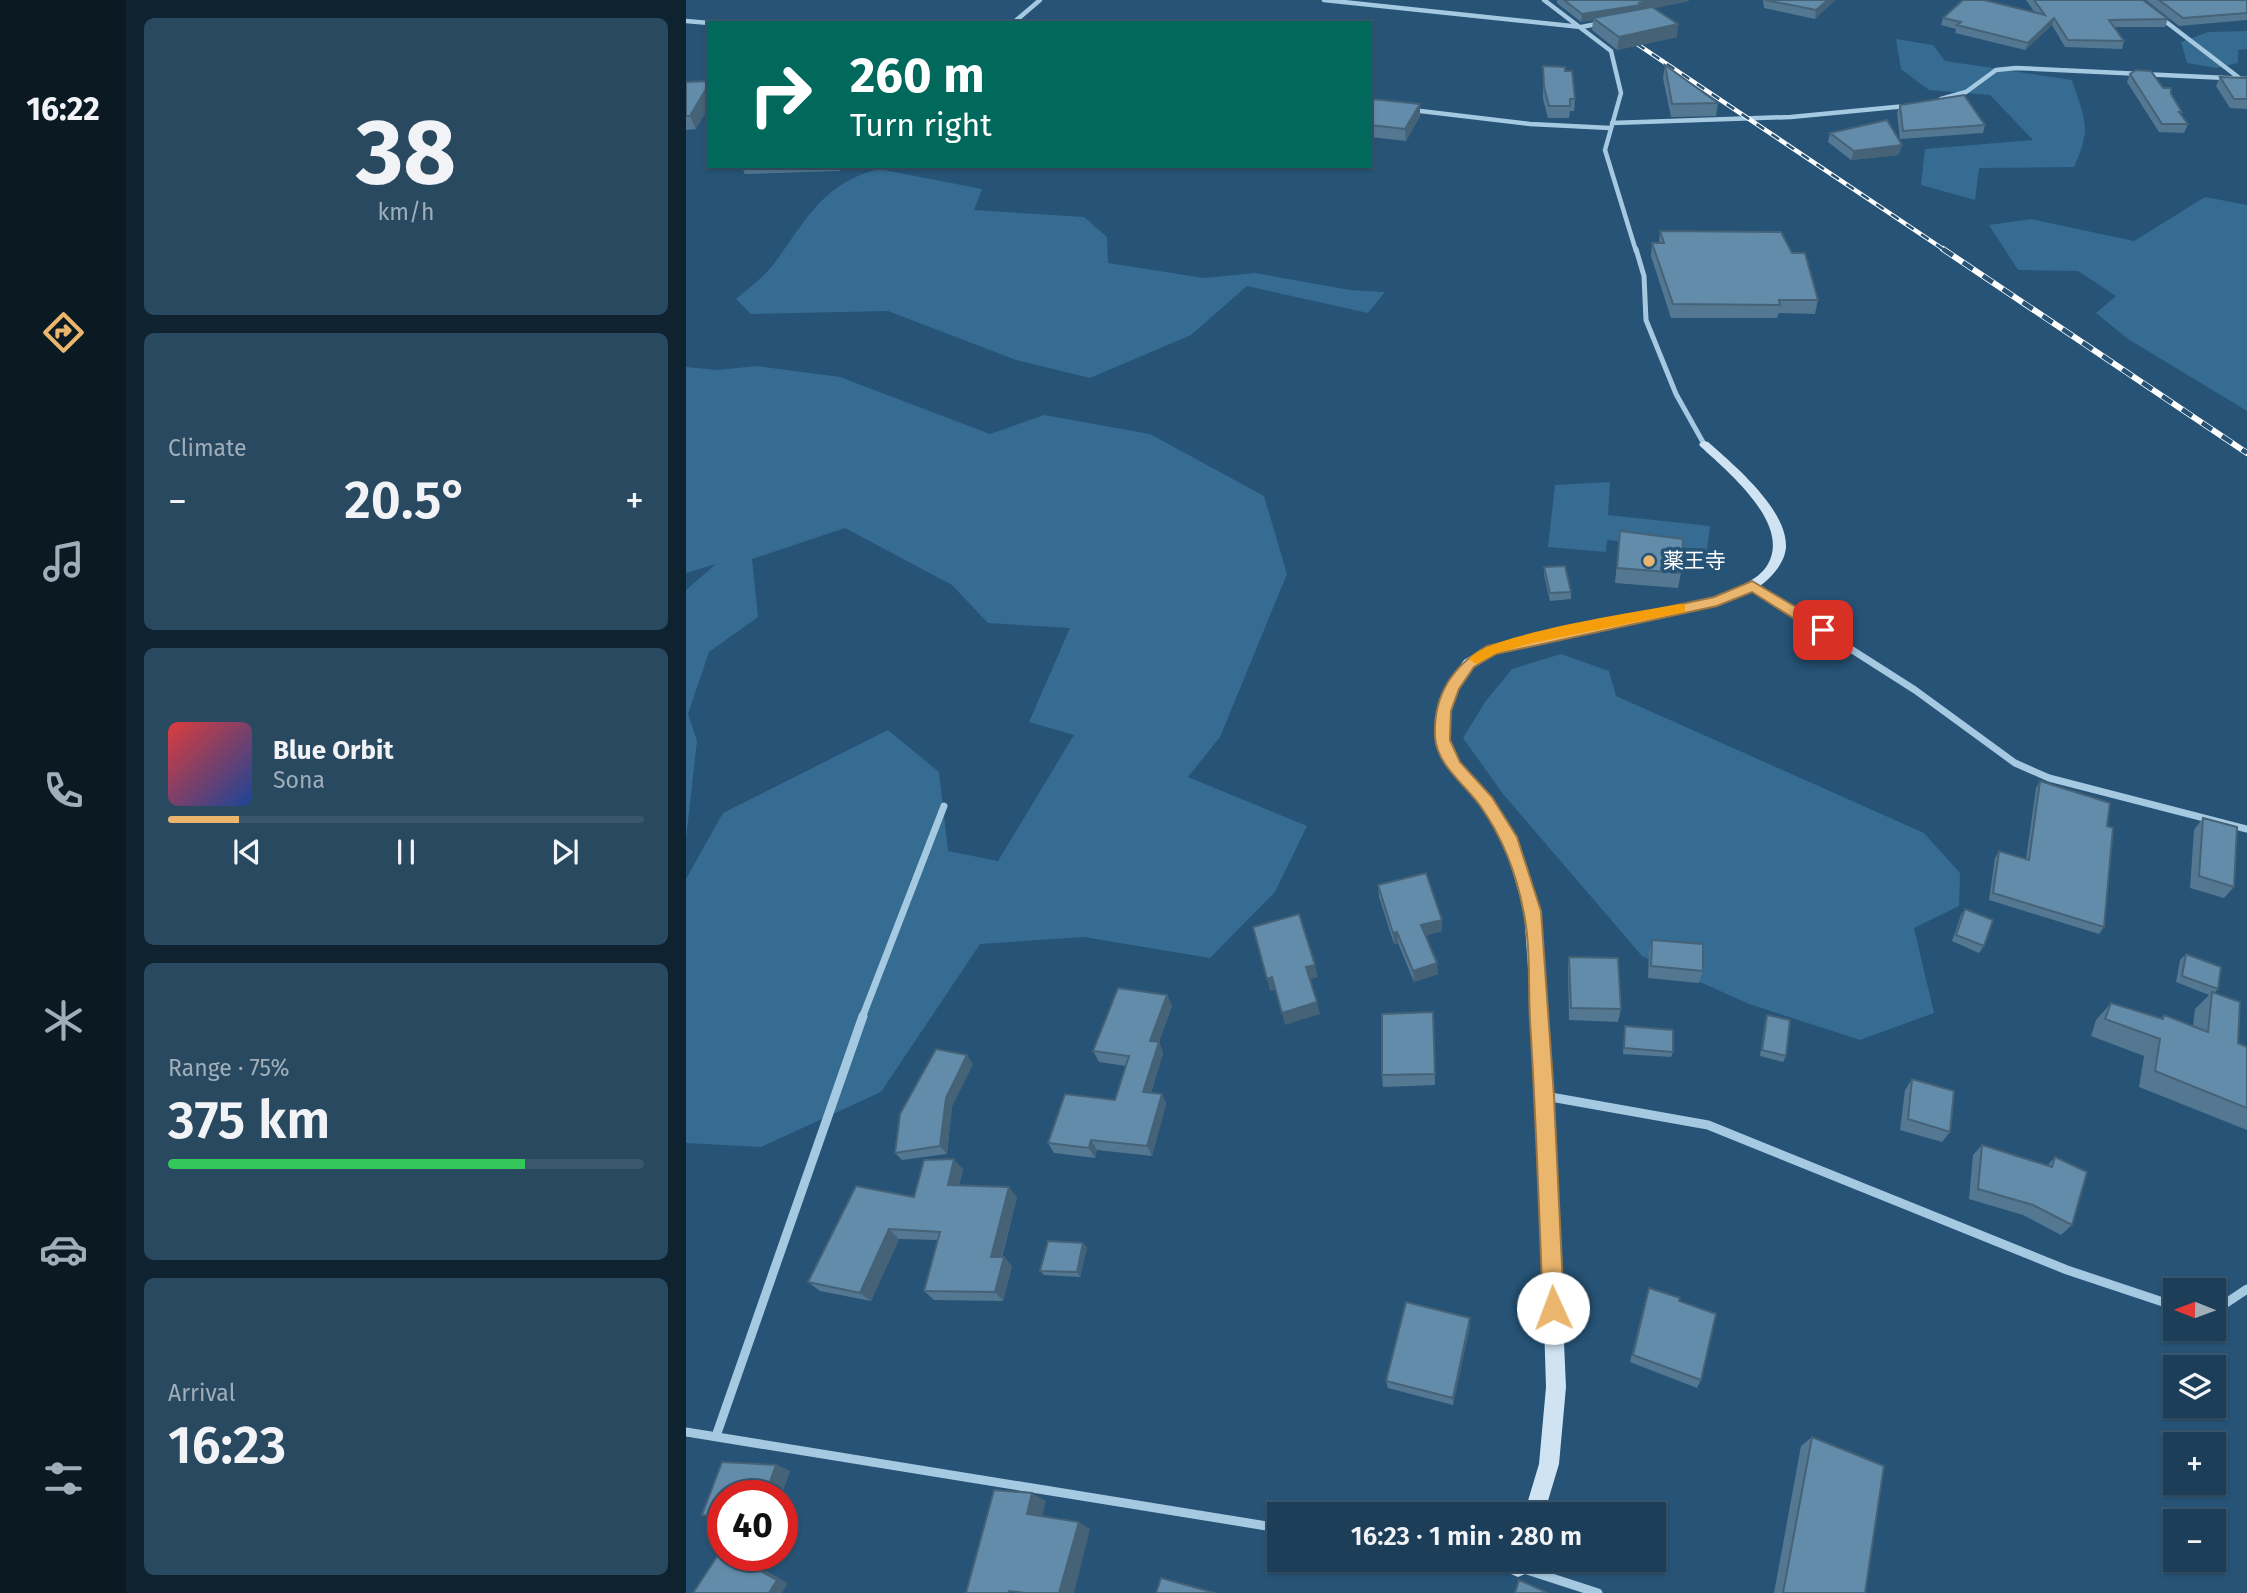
<!DOCTYPE html>
<meta charset="utf-8">
<style>
body{margin:0;font-family:"Fira Sans","Noto Sans JP",sans-serif;background:#294961;color:#f1f3f6;height:100vh;display:flex;flex-direction:column;font-size:26px;white-space:nowrap}
*{box-sizing:border-box;margin:0}
p{font-size:23px;color:#a0aeba}
.icon{flex:none;width:38px;height:38px;fill:none;stroke:currentColor;stroke-width:2;stroke-linecap:round;stroke-linejoin:round}
.map{position:relative;flex:1;overflow:hidden}
.side{display:flex;flex-direction:column;gap:18px;padding:18px;background:#0f2230;width:560px}
.side>*{flex:none}
.banner{position:absolute;left:21px;top:21px;width:665px;height:147px;border-radius:0px;box-shadow:0 2px 5px #0004,0 0 0 2px #3a576e;background:#00695c;color:#fff;overflow:hidden}
.needle{width:46px;rotate:271deg}
.buttons{position:absolute;left:1477px;top:1278px;display:grid;gap:14px}
.buttons a{display:grid;place-items:center;width:63px;height:63px;border-radius:0px;background:#1c3e58;box-shadow:0 2px 5px #0004,0 0 0 2px #3a576e;font-size:35px}
.speed{position:absolute;left:21px;top:1480px;display:flex;gap:14px;font-size:35px;font-weight:700;text-align:center}
.speed>*{display:grid;place-content:center;width:91px;height:91px;border-radius:50%;background:#1c3e58;box-shadow:0 2px 5px #0004,0 0 0 2px #3a576e;line-height:1}
.speed .limit{border:10px solid #d22;background:#fff;color:#111}
.pin{position:absolute;display:grid;place-items:center;width:60px;height:60px;color:#fff;margin:-30px;border-radius:14px;box-shadow:0 4px 10px #0006}
.me{position:absolute;width:77px;margin:-38px;rotate:358deg;stroke-linejoin:round;filter:drop-shadow(0 0 5px #0008)}
.turn{display:flex;align-items:center;gap:24px;height:147px;padding:0 28px;font-size:32px}
.turn .icon{width:91px;height:91px;stroke-width:2.5}
.turn b{display:block;font-size:49px;line-height:60px}
.big{font-size:52px;font-weight:600;line-height:1.1}
.side .tile{flex:1;display:flex;flex-direction:column;justify-content:center;gap:10px;min-width:0;padding:0 24px;border-radius:10px;background:#294961}
.side .dial{align-items:center;gap:0}
.dial b{font-size:91px;line-height:1}
.song{display:flex;align-items:center;gap:21px}
.cover{width:84px;height:84px;border-radius:10px;background:linear-gradient(135deg,hsl(0 70% 55%),hsl(220 70% 35%))}
.played{height:7px;border-radius:4px;background:linear-gradient(90deg,#eab56c 15%,#3a576e 15%)}
.keys{display:flex;justify-content:space-around;direction:ltr}
.heat{display:flex;justify-content:space-between;align-items:center;font-size:38px;direction:ltr}
.charge{height:10px;border-radius:5px;background:linear-gradient(90deg,#34c759 75%,#3a576e 0)}
.trip{position:absolute;left:581px;top:1502px;width:399px;height:70px;border-radius:0px;background:#1c3e58;box-shadow:0 2px 5px #0004,0 0 0 2px #3a576e;font-weight:600;line-height:70px;text-align:center}
main{display:flex;flex:1;min-height:0}
.menu{display:flex;flex-direction:column;width:126px;justify-content:space-around;align-items:center;background:#0b1923;color:#a0aeba}
.menu .icon{width:49px;height:49px}
.menu .current{color:#eab56c}
.menu b{font-size:32px;color:#f1f3f6}
.map>svg:first-child{display:block}
</style>
<main>
<nav class="menu">
<b>16:22</b>
<svg class="icon current" aria-label="directions" viewBox="0 0 24 24"><path d="M12 3l9 9-9 9-9-9zM9 14v-3h6M13 9l2 2-2 2"/></svg>
<svg class="icon" aria-label="music" viewBox="0 0 24 24"><path d="M9 18V5l10-2v13"/><circle cx="6" cy="18" r="3"/><circle cx="16" cy="16" r="3"/></svg>
<svg class="icon" aria-label="phone" viewBox="0 0 24 24"><path d="M5 4h4l2 5-3 2q2 4 5 5l2-3 5 2v4C11 20 4 13 5 4z"/></svg>
<svg class="icon" aria-label="climate" viewBox="0 0 24 24"><path d="M12 3v18M4 7l16 10M4 17L20 7"/></svg>
<svg class="icon" aria-label="car" viewBox="0 0 24 24"><path d="M5 17H2v-5l4-1 3-4h7l3 4 3 1v5h-3M9 17h6M6 11h13"/><circle cx="7" cy="17" r="2"/><circle cx="17" cy="17" r="2"/></svg>
<svg class="icon" aria-label="filters" viewBox="0 0 24 24"><path d="M4 7h16M4 17h16"/><circle cx="9" cy="7" r="2"/><circle cx="15" cy="17" r="2"/></svg>
</nav>
<section class="side">
<div class="tile dial"><b>38</b><p>km/h</p></div>
<div class="tile"><p>Climate</p>
<div class="heat"><a>−</a><b class="big">20.5°</b><a>+</a></div>
</div>
<div class="tile">
<div class="song"><i class="cover"></i><div><b>Blue Orbit</b><p>Sona</p></div></div>
<div class="played"></div>
<div class="keys"><svg class="icon" aria-label="previous" viewBox="0 0 24 24"><path d="M18 5L8 12l10 7zM5 5v14"/></svg><svg class="icon" aria-label="pause" viewBox="0 0 24 24"><path d="M8 5v14M16 5v14"/></svg><svg class="icon" aria-label="next" viewBox="0 0 24 24"><path d="M6 5l10 7-10 7zM19 5v14"/></svg></div>
</div>
<div class="tile"><p>Range · 75%</p><b class="big">375 km</b><div class="charge"></div></div>
<div class="tile"><p>Arrival</p><b class="big">16:23</b></div>
</section>
<div class="map">
<svg width="1561" height="1593" viewBox="0 0 1561 1593">
<rect width="100%" height="100%" fill="#265376"/>
<path fill="#366c91" d="M 1561,31 L 1561,49 L 1552,50 L 1552,63 L 1531,68 L 1501,63 L 1495,42 L 1522,32 Z
M 1210,39 L 1247,45 L 1259,61 L 1386,80 C 1399,120 1406,127 1388,167 L 1293,168 L 1289,200 L 1235,185 L 1239,149 L 1347,140 L 1304,95 L 1243,90 L 1215,69 Z
M 193,169 L 296,189 L 288,210 L 398,217 L 421,237 L 422,263 L 518,278 L 569,273 L 664,290 L 699,292 L 682,313 L 561,286 L 505,335 L 404,378 L 330,360 L 202,311 L 65,314 L 50,299 C 62,288 77,278 87,265 C 119,222 136,183 193,169 Z
M 1519,197 L 1561,205 L 1561,411 L 1442,339 L 1410,313 L 1430,296 L 1392,271 L 1332,270 L 1303,225 L 1345,219 L 1448,241 Z
M 71,366 L 154,377 L 304,434 L 358,415 L 464,434 L 578,496 L 601,574 L 534,737 L 502,777 L 621,826 L 589,892 L 524,958 L 398,937 L 294,944 L 195,1092 L 75,1147 L 0,1143 L 0,879 L 37,813 L 202,730 L 253,772 L 262,851 L 312,861 L 388,735 L 343,722 L 384,628 L 302,623 L 266,585 L 159,528 L 66,559 L 72,617 L 23,652 L 2,714 L 11,741 L 0,839 L 0,590 L 30,564 L 0,573 L 0,367 L 31,370 Z
M 924,482 L 922,515 L 1024,526 L 1021,550 L 921,540 L 920,552 L 862,547 L 869,485 Z
M 875,654 L 923,671 L 930,696 L 1238,833 L 1274,873 L 1273,906 L 1228,928 L 1248,1013 L 1174,1040 L 1063,1004 L 956,956 L 817,794 L 777,738 L 799,702 L 826,669 Z"/>
<g fill="none" stroke-linecap="round" stroke-linejoin="round">
<path stroke="#a6c9e2" stroke-width="4.5" d="M 638,0 L 895,27 L 916,23
M 858,0 L 925,51 L 935,93 L 919,150 L 950,251
M 1475,18 L 1552,77
M 0,21 L 23,23
M 327,23 L 354,0
M 1255,99 L 1280,92 L 1310,70 L 1330,68 L 1561,79
M 726,110 L 844,124 L 924,128
M 926,123 L 1105,117 L 1220,106"/>
<path stroke="#a6c9e2" stroke-width="5" d="M 950,249 L 958,276 L 960,320 L 990,394 L 1018,444"/>
<path stroke="#a6c9e2" stroke-width="7" d="M 1066,586 L 1229,690 L 1329,763 L 1363,778 L 1561,829
M 176,1018 L 258,806"/>
<path stroke="#a6c9e2" stroke-width="9" d="M 859,1096 L 1022,1125 L 1381,1270 L 1489,1306
M 1528,1311 L 1561,1289
M 0,1432 L 593,1528
M 30,1436 L 177,1016
M 787,1559 L 832,1567 L 912,1593"/>
<path fill="#cfe3f3" fill-rule="evenodd" d="M 1018,441 L 1022,442 C 1048,465 1101,509 1100,547 C 1099,564 1083,581 1069,589 C 1037,608 998,612 962,620 C 911,631 860,642 810,653 L 788,666 L 772,689 L 765,711 L 764,740 L 773,762 L 805,797 L 830,837 L 854,911 L 867,1096 L 880,1387 L 873,1464 L 858,1514 L 838,1514 L 853,1464 L 860,1387 L 851,1096 L 838,911 L 818,842 L 795,805 L 762,769 L 750,740 L 751,711 L 759,688 L 778,660 L 802,646 L 1028,597 C 1046,589 1072,582 1082,564 C 1105,523 1041,471 1014,446 L 1013,444 Z
M 824,1559 L 844,1559 L 839,1574 L 832,1577 L 825,1574 L 822,1567 Z"/>
<g stroke="#fff" stroke-width="4.5">
<path id="rail-far1" d="M 936,34 L 1260,251"/>
</g>
<g stroke="#fff" stroke-width="6">
<path id="rail" d="M 1257,249 L 1561,453"/>
</g>
<use href="#rail-far1" stroke="#265376" stroke-width="2.5" stroke-dasharray="9" stroke-linecap="butt"/>
<use href="#rail" stroke="#265376" stroke-width="4.5" stroke-dasharray="12" stroke-linecap="butt"/>
</g>
<path fill="#547892" d="M 871,0 L 1003,0 L 1003,1 L 968,8 L 991,37 L 931,50 L 906,30 L 907,20 L 895,22 L 871,3 Z
M 1077,0 L 1149,0 L 1129,19 L 1078,8 Z
M 1340,0 L 1457,0 L 1482,19 L 1479,27 L 1428,27 L 1438,41 L 1436,49 L 1379,47 L 1366,25 L 1339,50 L 1269,33 L 1270,29 L 1255,25 L 1257,18 L 1349,13 Z
M 1460,0 L 1561,0 L 1561,20 L 1493,26 Z
M 979,65 L 1032,103 L 1030,116 L 985,117 L 977,78 Z
M 857,66 L 879,71 L 889,99 L 888,111 L 884,111 L 883,118 L 862,118 L 857,99 Z
M 1444,74 L 1477,88 L 1485,94 L 1496,112 L 1495,115 L 1502,124 L 1498,133 L 1473,132 L 1441,82 Z
M 1534,77 L 1561,78 L 1561,109 L 1544,108 L 1530,86 Z
M 0,82 L 10,129 L 0,130 Z
M 684,102 L 734,116 L 720,141 L 684,137 Z
M 1214,105 L 1299,125 L 1297,133 L 1214,139 L 1211,113 Z
M 1144,133 L 1213,155 L 1165,160 L 1142,142 Z
M 55,166 L 156,166 L 154,171 L 59,174 Z
M 974,231 L 1132,300 L 1129,314 L 1093,313 L 1091,318 L 985,318 L 965,256 L 966,243 L 973,243 Z
M 934,531 L 995,573 L 992,588 L 929,583 Z
M 858,567 L 885,592 L 885,599 L 864,601 L 858,575 Z
M 1354,781 L 1421,826 L 1418,927 L 1413,934 L 1303,900 L 1309,858 L 1313,851 L 1340,859 L 1350,788 Z
M 1517,818 L 1548,887 L 1538,898 L 1504,888 L 1508,830 Z
M 692,885 L 756,920 L 756,931 L 739,935 L 752,974 L 728,982 L 712,943 L 708,944 L 693,897 Z
M 1279,909 L 1298,946 L 1293,953 L 1266,941 L 1275,915 Z
M 966,940 L 1017,971 L 1013,983 L 962,978 L 963,952 Z
M 1500,954 L 1532,989 L 1528,993 L 1552,1043 L 1561,1047 L 1561,1130 L 1453,1087 L 1458,1056 L 1405,1036 L 1410,1020 L 1425,1003 L 1475,1018 L 1478,1015 L 1507,1026 L 1509,1009 L 1523,995 L 1490,982 L 1494,960 Z
M 883,957 L 935,1009 L 932,1022 L 883,1020 L 882,969 Z
M 481,995 L 486,1006 L 473,1042 L 477,1053 L 465,1093 L 476,1094 L 480,1104 L 466,1156 L 411,1150 L 409,1158 L 368,1153 L 362,1143 L 429,1100 L 440,1066 L 413,1062 L 407,1051 Z
M 747,1012 L 749,1085 L 697,1087 L 696,1075 Z
M 1081,1015 L 1100,1056 L 1097,1062 L 1074,1056 L 1079,1021 Z
M 939,1026 L 987,1052 L 985,1057 L 937,1054 Z
M 287,1064 L 266,1106 L 261,1154 L 216,1160 L 209,1153 Z
M 1226,1079 L 1264,1132 L 1256,1142 L 1214,1130 L 1219,1090 Z
M 1296,1145 L 1362,1165 L 1369,1157 L 1386,1225 L 1375,1235 L 1337,1215 L 1283,1199 L 1287,1155 Z
M 277,1169 L 273,1186 L 331,1197 L 316,1257 L 318,1257 L 326,1266 L 317,1301 L 248,1300 L 238,1291 L 252,1240 L 213,1239 L 185,1301 L 134,1291 L 122,1282 L 228,1197 Z
M 401,1247 L 394,1277 L 358,1275 L 354,1271 Z
M 963,1288 L 993,1301 L 1015,1380 L 1011,1388 L 944,1362 L 960,1297 Z
M 784,1318 L 784,1326 L 767,1405 L 702,1388 L 700,1381 Z
M 1126,1437 L 1179,1593 L 1088,1593 L 1115,1446 Z
M 36,1462 L 90,1465 L 104,1471 L 95,1496 L 37,1496 L 37,1520 L 32,1520 L 16,1515 Z"/>
<path fill="#456277" d="M 969,0 L 1003,0 L 1003,1 L 955,11 L 907,18 L 907,20 L 895,22 L 896,14 Z
M 1142,0 L 1149,0 L 1129,19 L 1130,10 Z
M 1368,18 L 1366,25 L 1339,50 L 1342,43 Z
M 992,24 L 991,37 L 931,50 L 933,37 Z
M 23,84 L 23,107 L 10,129 L 4,116 Z
M 734,104 L 734,116 L 720,141 L 719,129 Z
M 1216,145 L 1213,155 L 1165,160 L 1168,151 Z
M 756,920 L 756,931 L 736,937 L 735,925 Z
M 711,932 L 712,943 L 708,944 L 707,933 Z
M 751,963 L 752,974 L 728,982 L 727,971 Z
M 629,965 L 632,977 L 623,980 L 620,967 Z
M 586,977 L 589,990 L 584,991 L 581,979 Z
M 481,995 L 486,1006 L 473,1042 L 477,1053 L 462,1102 L 457,1092 L 464,1041 Z
M 631,1002 L 634,1014 L 599,1025 L 596,1013 Z
M 281,1055 L 287,1064 L 266,1106 L 261,1154 L 254,1146 L 260,1098 Z
M 476,1094 L 480,1104 L 466,1156 L 461,1146 Z
M 405,1140 L 411,1150 L 409,1158 L 403,1148 Z
M 268,1159 L 277,1169 L 270,1195 L 262,1185 Z
M 323,1187 L 331,1197 L 313,1266 L 305,1257 Z
M 203,1229 L 213,1239 L 185,1301 L 174,1293 Z
M 397,1243 L 401,1247 L 394,1277 L 391,1272 Z
M 318,1257 L 326,1266 L 317,1301 L 309,1292 Z
M 784,1318 L 784,1326 L 767,1405 L 767,1398 Z
M 90,1465 L 104,1471 L 95,1496 L 79,1496 Z
M 346,1493 L 360,1501 L 355,1522 L 341,1514 Z
M 393,1522 L 404,1529 L 388,1593 L 373,1593 Z
M 47,1556 L 53,1556 L 102,1583 L 96,1593 L 83,1593 Z"/>
<path fill="#628caa" stroke="#456277" stroke-width="2" d="M 878,0 L 969,0 L 953,3 L 955,5 L 896,14 Z
M 1079,0 L 1142,0 L 1130,10 Z
M 1277,0 L 1298,0 L 1359,15 L 1348,0 L 1457,0 L 1482,19 L 1423,20 L 1438,41 L 1382,40 L 1368,18 L 1342,43 L 1271,25 L 1275,22 L 1257,18 Z
M 1473,0 L 1561,0 L 1561,13 L 1497,18 Z
M 966,7 L 992,24 L 933,37 L 907,18 Z
M 979,65 L 1032,103 L 986,104 Z
M 857,66 L 879,67 L 879,71 L 886,71 L 889,99 L 884,99 L 884,106 L 863,106 L 858,87 Z
M 1450,70 L 1465,71 L 1477,88 L 1485,88 L 1485,94 L 1496,112 L 1493,112 L 1502,124 L 1476,124 L 1444,74 Z
M 1534,77 L 1561,78 L 1561,99 L 1548,99 Z
M 23,81 L 23,84 L 4,116 L 0,116 L 0,82 Z
M 1278,95 L 1299,125 L 1217,131 L 1214,105 Z
M 686,99 L 734,104 L 719,129 L 684,125 L 684,102 Z
M 1201,120 L 1216,145 L 1168,151 L 1144,133 Z
M 974,231 L 1095,232 L 1106,253 L 1119,253 L 1132,300 L 1093,300 L 1094,305 L 987,304 L 966,243 L 978,243 Z
M 934,531 L 997,539 L 995,573 L 931,568 Z
M 879,566 L 885,592 L 864,593 L 858,567 Z
M 1354,781 L 1424,803 L 1421,826 L 1427,828 L 1418,927 L 1307,893 L 1313,851 L 1343,860 Z
M 1517,818 L 1551,827 L 1548,887 L 1513,876 Z
M 740,873 L 756,920 L 735,925 L 751,963 L 727,971 L 711,932 L 707,933 L 692,885 Z
M 1279,909 L 1307,920 L 1298,946 L 1270,935 Z
M 613,914 L 629,965 L 620,967 L 631,1002 L 596,1013 L 586,977 L 581,979 L 567,927 Z
M 966,940 L 1017,944 L 1017,971 L 965,966 Z
M 1500,954 L 1535,967 L 1532,989 L 1496,976 Z
M 883,957 L 932,958 L 935,1009 L 885,1008 Z
M 432,988 L 481,995 L 464,1041 L 473,1042 L 457,1092 L 476,1094 L 461,1146 L 405,1140 L 403,1148 L 362,1143 L 379,1094 L 429,1100 L 443,1056 L 407,1051 Z
M 1526,992 L 1554,1002 L 1552,1043 L 1561,1047 L 1561,1108 L 1469,1071 L 1474,1039 L 1419,1019 L 1425,1003 L 1477,1019 L 1478,1015 L 1522,1032 Z
M 747,1012 L 749,1074 L 696,1075 L 696,1014 Z
M 1081,1015 L 1104,1020 L 1100,1056 L 1076,1050 Z
M 939,1026 L 987,1030 L 987,1052 L 938,1048 Z
M 250,1049 L 281,1055 L 260,1098 L 254,1146 L 209,1153 L 214,1114 Z
M 1226,1079 L 1268,1091 L 1264,1132 L 1222,1119 Z
M 1296,1145 L 1366,1167 L 1369,1157 L 1401,1172 L 1386,1225 L 1347,1205 L 1292,1189 Z
M 268,1159 L 262,1185 L 323,1187 L 305,1257 L 318,1257 L 309,1292 L 238,1291 L 254,1232 L 203,1229 L 174,1293 L 122,1282 L 170,1186 L 228,1197 L 238,1160 Z
M 362,1241 L 397,1243 L 391,1272 L 354,1271 Z
M 963,1288 L 994,1298 L 993,1301 L 1030,1314 L 1015,1380 L 947,1355 Z
M 720,1302 L 784,1318 L 767,1398 L 700,1381 Z
M 1126,1437 L 1198,1466 L 1179,1593 L 1097,1593 Z
M 36,1462 L 90,1465 L 79,1496 L 37,1496 L 37,1516 L 16,1515 Z
M 308,1490 L 346,1493 L 341,1514 L 393,1522 L 373,1593 L 339,1593 L 323,1591 L 322,1593 L 280,1593 Z
M 36,1549 L 37,1550 L 37,1556 L 47,1556 L 91,1580 L 83,1593 L 7,1593 Z
M 475,1578 L 529,1593 L 470,1593 Z
M 833,1580 L 862,1593 L 829,1593 Z"/>
<path fill="#eab56c" stroke="#987646" stroke-width="2" d="M 1066,581 L 1142,626 L 1142,634 L 1132,634 L 1066,592 L 1031,606 L 810,654 L 788,667 L 773,689 L 765,711 L 764,740 L 774,762 L 806,797 L 831,837 L 855,911 L 868,1096 L 878,1308 L 875,1315 L 867,1318 L 860,1315 L 857,1308 C 853,1212 850,1116 844,1021 C 842,985 845,945 837,909 C 830,873 816,837 795,807 C 780,785 751,766 749,737 C 747,695 766,666 801,646 L 1028,597 Z"/>
<path fill="#f59e0b" d="M 994,604 L 999,605 L 999,612 L 847,643 L 811,653 L 790,664 L 783,659 C 801,634 956,611 994,604 Z"/>
<circle fill="#eab56c" stroke="#265376" stroke-width="2.5" cx="963" cy="561" r="7"/>
<g text-anchor="middle" dominant-baseline="central" stroke-width="7" stroke-linejoin="round" paint-order="stroke">
<g font-size="21" fill="#fff" stroke="#265376" text-anchor="start">
<text x="977" y="561">薬王寺</text>
</g>
</g>
</svg>
<div class="buttons">
<a><svg class="needle" viewBox="-14 -14 28 28"><path d="M0-13l5 13h-10z" fill="#e53935"/><path d="M0 13l5-13h-10z" fill="#a0aeba"/></svg></a>
<a><svg class="icon" aria-label="layers" viewBox="0 0 24 24"><path d="M12 4l9 5-9 5-9-5zM3 14l9 5 9-5"/></svg></a>
<a>+</a>
<a>−</a>
</div>
<div class="speed"><div class="limit">40</div></div>
<div class="pin" style="left:1137px;top:630px;background:#d93025"><svg class="icon" aria-label="arrive" viewBox="0 0 24 24"><path d="M6 21V4h12l-3 4 3 4H6"/></svg></div>
<svg class="me" style="left:867px;top:1308px" viewBox="-20 -20 40 40"><circle r="19" fill="#fff"/><path d="M0-13L10 11 0 6-10 11z" fill="#eab56c"/></svg>
<div class="trip">16:23 · 1 min · 280 m</div>
<div class="banner">
<div class="turn"><svg class="icon" aria-label="right" viewBox="0 0 24 24"><path d="M7 20v-9h11M14 6l5 5-5 5"/></svg><div><b>260 m</b>Turn right</div></div>
</div>
</div>
</main>
